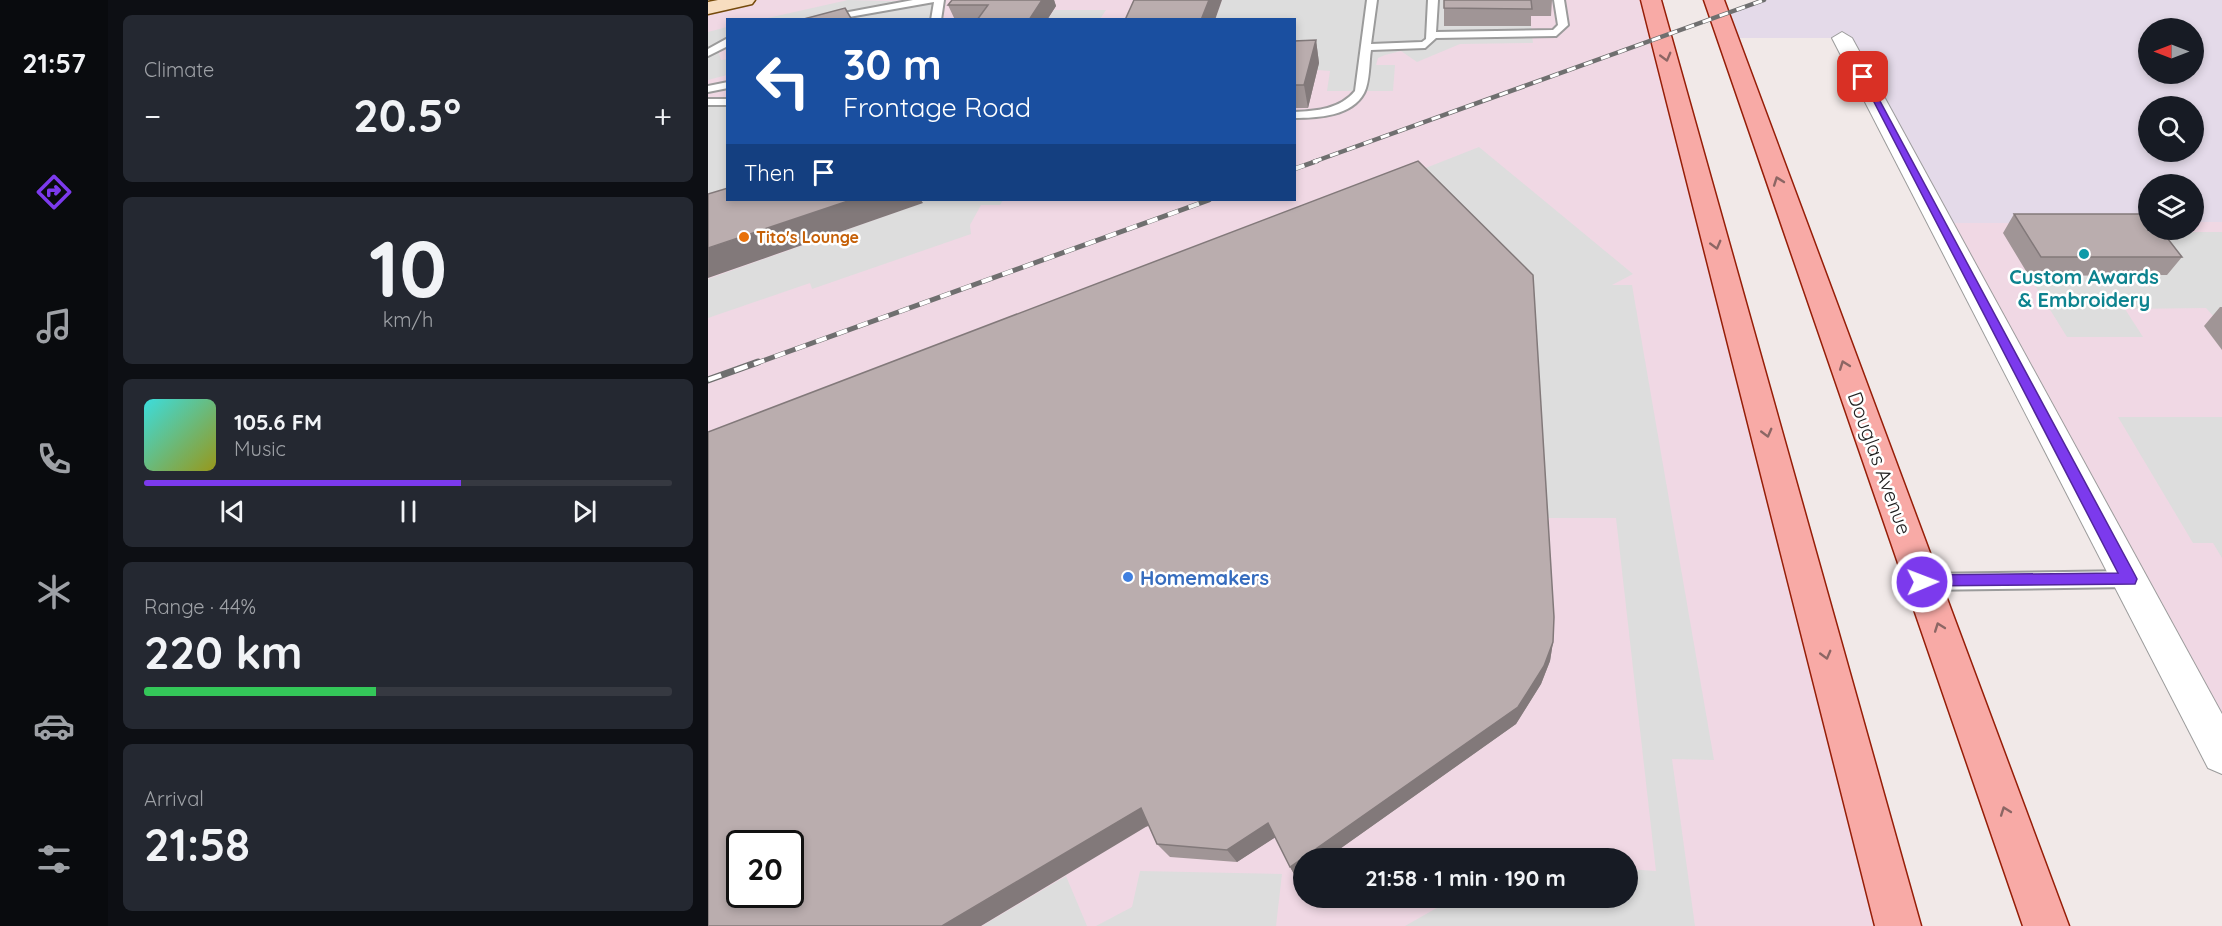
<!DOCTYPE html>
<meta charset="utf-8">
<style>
body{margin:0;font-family:Quicksand,sans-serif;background:#242831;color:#f1f3f6;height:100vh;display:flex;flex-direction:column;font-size:22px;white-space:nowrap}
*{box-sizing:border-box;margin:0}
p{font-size:20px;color:#9ea1a6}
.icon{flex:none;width:33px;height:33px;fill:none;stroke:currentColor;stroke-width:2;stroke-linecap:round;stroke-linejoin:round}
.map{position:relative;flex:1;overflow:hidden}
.drawer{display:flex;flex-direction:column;gap:15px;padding:15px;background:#0d0f14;width:600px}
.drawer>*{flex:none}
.banner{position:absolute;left:18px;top:18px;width:570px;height:183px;border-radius:0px;box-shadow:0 3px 9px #0003;background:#1a4fa0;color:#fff;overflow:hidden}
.needle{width:39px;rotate:270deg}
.fabs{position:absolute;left:1430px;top:18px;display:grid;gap:12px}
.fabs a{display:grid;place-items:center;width:66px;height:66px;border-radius:50%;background:#171b24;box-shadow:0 3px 9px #0003;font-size:30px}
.speed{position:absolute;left:18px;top:830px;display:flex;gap:12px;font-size:30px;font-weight:700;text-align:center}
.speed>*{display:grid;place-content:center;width:78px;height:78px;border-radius:50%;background:#171b24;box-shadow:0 3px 9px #0003;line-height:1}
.speed .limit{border:3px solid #111;border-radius:9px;background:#fff;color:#111}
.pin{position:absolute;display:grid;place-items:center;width:51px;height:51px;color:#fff;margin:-26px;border-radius:12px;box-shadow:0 3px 9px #0006}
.me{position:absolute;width:66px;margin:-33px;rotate:89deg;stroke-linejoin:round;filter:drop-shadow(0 0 4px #0008)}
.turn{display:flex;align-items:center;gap:21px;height:126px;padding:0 18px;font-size:27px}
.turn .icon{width:78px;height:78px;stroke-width:2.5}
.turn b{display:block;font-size:42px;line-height:51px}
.then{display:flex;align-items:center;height:57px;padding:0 18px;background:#0003;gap:12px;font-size:22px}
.big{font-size:45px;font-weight:800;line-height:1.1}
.drawer .card{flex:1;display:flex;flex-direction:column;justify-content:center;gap:9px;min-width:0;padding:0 21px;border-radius:9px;background:#242831}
.drawer .dial{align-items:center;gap:0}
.dial b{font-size:78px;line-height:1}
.song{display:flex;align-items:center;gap:18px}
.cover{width:72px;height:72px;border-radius:9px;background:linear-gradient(135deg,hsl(180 70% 55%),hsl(60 70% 35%))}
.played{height:6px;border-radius:3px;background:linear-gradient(90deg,#7c3aed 60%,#363941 60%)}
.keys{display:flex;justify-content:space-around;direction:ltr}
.heat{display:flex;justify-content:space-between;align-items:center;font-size:33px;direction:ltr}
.charge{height:9px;border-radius:4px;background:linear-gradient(90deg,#34c759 44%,#363941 0)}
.trip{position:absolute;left:585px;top:848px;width:345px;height:60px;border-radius:30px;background:#171b24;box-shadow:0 3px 9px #0003;font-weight:800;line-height:60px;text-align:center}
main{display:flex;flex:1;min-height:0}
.dock{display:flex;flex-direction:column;width:108px;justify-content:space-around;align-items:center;background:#090b0e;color:#9ea1a6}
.dock .icon{width:42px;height:42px}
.dock .selected{color:#7c3aed}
.dock b{font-size:27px;color:#f1f3f6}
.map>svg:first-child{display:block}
</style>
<main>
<nav class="dock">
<b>21:57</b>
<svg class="icon selected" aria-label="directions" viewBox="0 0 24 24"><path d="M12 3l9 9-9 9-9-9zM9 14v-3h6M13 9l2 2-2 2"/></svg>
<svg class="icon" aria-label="music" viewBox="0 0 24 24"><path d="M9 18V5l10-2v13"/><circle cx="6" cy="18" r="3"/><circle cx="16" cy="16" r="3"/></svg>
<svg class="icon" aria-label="phone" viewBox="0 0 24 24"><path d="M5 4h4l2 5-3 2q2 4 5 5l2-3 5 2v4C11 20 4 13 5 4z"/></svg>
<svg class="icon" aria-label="climate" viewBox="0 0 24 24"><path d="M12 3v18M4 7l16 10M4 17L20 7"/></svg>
<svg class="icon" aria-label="car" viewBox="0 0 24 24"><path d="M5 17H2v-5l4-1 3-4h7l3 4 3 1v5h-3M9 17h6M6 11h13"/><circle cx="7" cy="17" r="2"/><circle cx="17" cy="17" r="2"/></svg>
<svg class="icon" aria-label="filters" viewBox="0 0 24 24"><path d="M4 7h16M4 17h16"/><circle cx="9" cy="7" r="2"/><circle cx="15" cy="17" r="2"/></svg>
</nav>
<section class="drawer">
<div class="card"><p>Climate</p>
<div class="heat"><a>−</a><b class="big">20.5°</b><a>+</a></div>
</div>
<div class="card dial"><b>10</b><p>km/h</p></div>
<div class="card">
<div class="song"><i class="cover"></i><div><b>105.6 FM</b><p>Music</p></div></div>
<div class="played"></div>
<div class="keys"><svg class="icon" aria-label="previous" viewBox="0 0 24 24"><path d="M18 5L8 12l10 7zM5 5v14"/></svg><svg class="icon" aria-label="pause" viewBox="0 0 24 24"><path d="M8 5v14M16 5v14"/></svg><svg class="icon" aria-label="next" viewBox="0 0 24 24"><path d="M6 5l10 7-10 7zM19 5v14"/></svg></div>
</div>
<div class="card"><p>Range · 44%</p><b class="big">220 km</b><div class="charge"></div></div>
<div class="card"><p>Arrival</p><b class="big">21:58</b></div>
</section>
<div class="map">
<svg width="1514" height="926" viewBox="0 0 1514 926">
<rect width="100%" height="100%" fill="#f1e9e8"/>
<path fill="#f0d8e4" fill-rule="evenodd" d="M 37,0 L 943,0 L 1190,926 L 0,926 L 0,8 ZM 20,20 L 586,20 L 586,200 L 20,200 ZM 32,843 L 82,843 L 82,894 L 32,894 ZM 596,858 L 920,858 L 920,897 L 596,897 Z
M 1485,222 L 1514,222 L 1514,754 L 1232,223 L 1440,223 L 1440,230 L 1485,230 Z"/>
<path fill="#e4dae9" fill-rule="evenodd" d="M 1056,0 L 1514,0 L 1514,222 L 1485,222 L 1485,184 L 1440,184 L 1440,223 L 1232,223 L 1134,38 L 1019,38 L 1012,17 ZM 1440,28 L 1485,28 L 1485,74 L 1440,74 ZM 1440,106 L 1485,106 L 1485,152 L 1440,152 Z"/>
<path fill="#ddd" d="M 140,0 L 178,1 L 231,0 L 228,19 L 51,20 Z
M 514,0 L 737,0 L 823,26 L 825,43 L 752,44 L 709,62 L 693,51 L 677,55 L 670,58 L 668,65 L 687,65 L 685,91 L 619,91 L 622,71 L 610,70 L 610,63 L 587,63 L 586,20 L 507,20 Z
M 346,10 L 398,10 L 392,19 L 340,19 Z
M 19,27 L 19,41 L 9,47 L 13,60 L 19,59 L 19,75 L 0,80 L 0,32 Z
M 19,102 L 20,200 L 0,223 L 0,103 Z
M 771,147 L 925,274 L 904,285 L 924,285 L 1006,760 L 964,759 L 987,926 L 697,926 L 748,897 L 920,897 L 920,869 L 948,871 L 908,518 L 836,518 L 710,171 Z
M 213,200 L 295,200 L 292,205 L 273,205 L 262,225 L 263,234 L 104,289 L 102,283 L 0,318 L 0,279 L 214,203 Z
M 1427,232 L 1514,232 L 1514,326 L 1498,308 L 1417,309 L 1435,337 L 1359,337 L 1321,276 L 1458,275 Z
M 1410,417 L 1514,417 L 1514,558 L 1505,543 L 1485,543 Z
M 432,871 L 574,874 L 568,926 L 388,926 L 424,907 Z
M 358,876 L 379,926 L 274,926 Z"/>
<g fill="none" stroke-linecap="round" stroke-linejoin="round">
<g stroke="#9b9b9b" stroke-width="4">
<path id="lane" d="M 205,0 L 236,0 L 233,20 L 223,20 L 226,2 L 124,20 L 98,20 Z
M 659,0 L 669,0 L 663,44 L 714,42 L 718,39 L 720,0 L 730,0 L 728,32 L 845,30 L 850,25 L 846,0 L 856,0 L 860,25 L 848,36 L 728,38 L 717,48 L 663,50 C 661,62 662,82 656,93 C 644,116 610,118 586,118 L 586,112 C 609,111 632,109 647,91 Z
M 20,38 L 20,46 L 0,56 L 0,49 Z
M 20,82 L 20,88 L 0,92 L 0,86 Z
M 0,99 L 20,99 L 20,105 L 0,105 Z
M 1421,571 L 1427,573 L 1430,579 L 1427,585 L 1421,587 L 1214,590 L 1208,588 L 1205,582 L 1208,576 L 1214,574 Z"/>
</g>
<g stroke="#9b9b9b" stroke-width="2">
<path id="street" d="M 1134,32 L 1144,38 L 1514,714 L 1514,774 L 1500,768 L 1124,38 Z"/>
</g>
<g stroke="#754a0b" stroke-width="3">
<path id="secondary" d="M 10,0 L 47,0 L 44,4 L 0,14 L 0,2 Z"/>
</g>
<g stroke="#961e08" stroke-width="3">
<path id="primary" d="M 933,0 L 953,0 L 1213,926 L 1167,926 Z
M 996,0 L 1016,0 L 1361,926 L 1315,926 Z"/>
</g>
<use href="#lane" fill="#fff" fill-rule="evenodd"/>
<use href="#street" fill="#fff" fill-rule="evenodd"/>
<use href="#secondary" fill="#f7ddc0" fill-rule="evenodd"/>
<use href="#primary" fill="#f8aaa6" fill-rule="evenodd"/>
<g stroke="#6f6f6f" stroke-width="4.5">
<path id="rail-far2" d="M 605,162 L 1056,0"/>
</g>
<g stroke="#6f6f6f" stroke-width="5">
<path id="rail-far1" d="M 586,169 L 609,161
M 46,364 L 501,200"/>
</g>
<g stroke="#6f6f6f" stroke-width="7">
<path id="rail" d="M 0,380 L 50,362"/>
</g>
<use href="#rail-far2" stroke="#fff" stroke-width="3" stroke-dasharray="9" stroke-linecap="butt"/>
<use href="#rail-far1" stroke="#fff" stroke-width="4" stroke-dasharray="11" stroke-linecap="butt"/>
<use href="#rail" stroke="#fff" stroke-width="4.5" stroke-dasharray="14" stroke-linecap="butt"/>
</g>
<path fill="#a09596" d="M 244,0 L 346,0 L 348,6 L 339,20 L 247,20 L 240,5 Z
M 736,0 L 844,0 L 843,16 L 823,16 L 823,26 L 736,26 Z
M 608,40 L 611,63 L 600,108 L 586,108 L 586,41 Z
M 1306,214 L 1474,257 L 1459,275 L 1321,276 L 1295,233 Z
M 1512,307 L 1514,307 L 1514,350 L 1496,326 Z
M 845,642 L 842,661 L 833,684 L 808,724 L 619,858 L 596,858 L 596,875 L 589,879 L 582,867 L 567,837 L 529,862 L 462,857 L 449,844 L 441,826 L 0,926 Z"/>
<path fill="#82797a" d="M 334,0 L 346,0 L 348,6 L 339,20 L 321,20 Z
M 501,0 L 514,0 L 507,20 L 493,20 Z
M 608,40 L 611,63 L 600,108 L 596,85 Z
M 143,200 L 213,200 L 215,203 L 0,278 L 0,248 Z
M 845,642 L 842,661 L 833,684 L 808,724 L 619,858 L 596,858 L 596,875 L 589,879 L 582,867 Z
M 433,808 L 446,822 L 273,926 L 234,926 Z
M 560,823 L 568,837 L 529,862 L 519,850 Z"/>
<path fill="#baadae" stroke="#82797a" stroke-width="1.5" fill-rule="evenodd" d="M 244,0 L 334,0 L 321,20 L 269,20 L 280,5 L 240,5 Z
M 426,0 L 501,0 L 493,20 L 417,20 Z
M 736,0 L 823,0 L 824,9 L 736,8 Z
M 137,8 L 144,20 L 92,20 Z
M 608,40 L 596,85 L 586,85 L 586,41 Z
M 710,161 L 825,275 L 846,617 L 845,642 L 836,666 L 810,707 L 582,867 L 560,823 L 519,850 L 449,844 L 433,808 L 234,926 L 0,926 L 0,432 ZM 32,843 L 82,843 L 82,894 L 32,894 Z
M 20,188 L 20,200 L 143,200 L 0,248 L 0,194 Z
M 1306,214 L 1440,214 L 1440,230 L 1453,230 L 1474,257 L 1333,257 Z"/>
<defs><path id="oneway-chevron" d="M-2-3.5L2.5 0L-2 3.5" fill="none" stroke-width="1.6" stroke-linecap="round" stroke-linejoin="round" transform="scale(1.5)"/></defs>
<g stroke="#8c6664">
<use href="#oneway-chevron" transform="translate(958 57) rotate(75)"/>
<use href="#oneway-chevron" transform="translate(1070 181) rotate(-110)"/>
<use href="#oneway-chevron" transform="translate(1008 245) rotate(75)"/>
<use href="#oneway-chevron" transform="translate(1136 365) rotate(-110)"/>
<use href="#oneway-chevron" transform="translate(1059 433) rotate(75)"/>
<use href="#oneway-chevron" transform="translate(1231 627) rotate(-110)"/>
<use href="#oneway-chevron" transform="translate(1118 655) rotate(75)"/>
<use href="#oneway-chevron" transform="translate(1297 811) rotate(-110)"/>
</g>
<path fill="#7c3aed" stroke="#51269a" stroke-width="1.5" d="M 1152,75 L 1159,77 L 1427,575 L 1429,579 L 1427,584 L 1209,586 L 1207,582 L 1214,575 L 1410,573 Z"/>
<circle fill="#e8710a" stroke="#fff" stroke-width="2" cx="36" cy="237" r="6"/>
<circle fill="#0f9aa8" stroke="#fff" stroke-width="2" cx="1376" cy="254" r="6"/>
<circle fill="#3f7fe0" stroke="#fff" stroke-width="2" cx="420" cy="577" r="6"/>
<g text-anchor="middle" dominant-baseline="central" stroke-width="5" stroke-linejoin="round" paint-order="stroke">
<g font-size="16" font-weight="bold" fill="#c56008" stroke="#fff" text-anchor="start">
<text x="48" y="237">Tito's Lounge</text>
</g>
<g font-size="20" font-weight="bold" fill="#0d838f" stroke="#fff">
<text x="1376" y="276">Custom Awards<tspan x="1376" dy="23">&amp; Embroidery</tspan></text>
</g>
<g font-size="20" fill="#212121" stroke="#fff">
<text transform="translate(1172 463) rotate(70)">Douglas Avenue</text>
</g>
<g font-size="20" font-weight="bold" fill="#366cbe" stroke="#fff" text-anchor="start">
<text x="432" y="577">Homemakers</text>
</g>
</g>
</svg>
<div class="fabs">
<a><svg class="needle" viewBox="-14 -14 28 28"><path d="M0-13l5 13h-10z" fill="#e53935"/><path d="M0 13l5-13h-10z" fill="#9ea1a6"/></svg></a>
<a><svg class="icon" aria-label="search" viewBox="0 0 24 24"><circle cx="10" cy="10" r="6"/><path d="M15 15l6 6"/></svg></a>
<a><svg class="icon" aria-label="layers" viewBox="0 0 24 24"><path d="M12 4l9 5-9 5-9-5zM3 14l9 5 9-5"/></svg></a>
</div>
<div class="speed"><div class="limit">20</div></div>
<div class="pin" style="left:1155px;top:77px;background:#d93025"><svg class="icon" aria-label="arrive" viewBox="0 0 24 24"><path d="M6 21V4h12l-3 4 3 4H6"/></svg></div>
<svg class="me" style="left:1214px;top:582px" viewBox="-20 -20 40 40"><circle r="17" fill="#7c3aed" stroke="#fff" stroke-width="3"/><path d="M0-11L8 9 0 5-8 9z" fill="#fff"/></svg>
<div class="trip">21:58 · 1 min · 190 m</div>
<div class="banner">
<div class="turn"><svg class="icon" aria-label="left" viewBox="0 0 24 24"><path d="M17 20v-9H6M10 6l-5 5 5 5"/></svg><div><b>30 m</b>Frontage Road</div></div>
<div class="then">Then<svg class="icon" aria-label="arrive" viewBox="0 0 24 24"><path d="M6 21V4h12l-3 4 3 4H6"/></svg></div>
</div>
</div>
</main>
